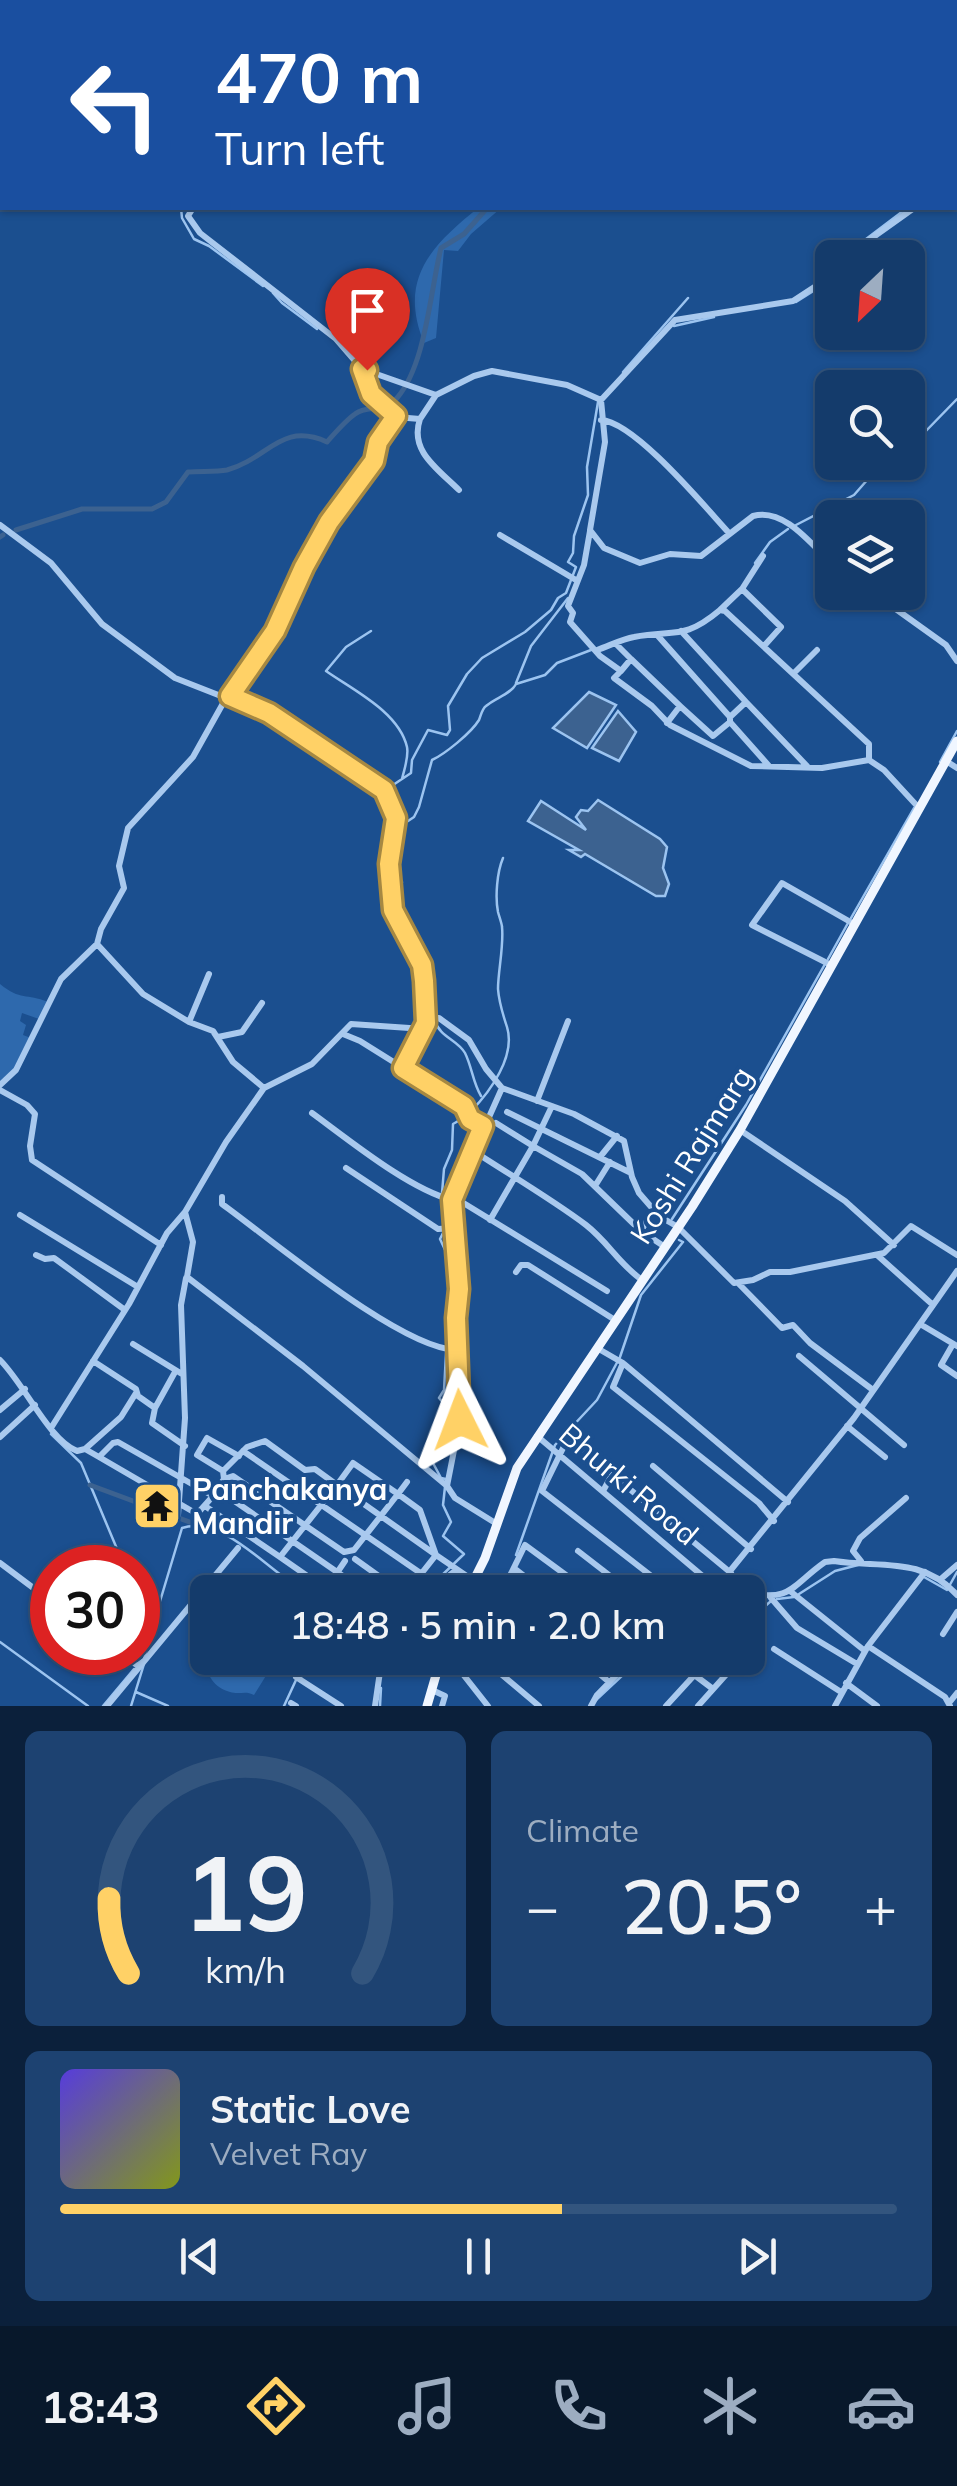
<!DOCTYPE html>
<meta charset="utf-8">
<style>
body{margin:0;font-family:Mulish,sans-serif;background:#1d4271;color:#f1f3f6;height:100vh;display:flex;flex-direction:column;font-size:38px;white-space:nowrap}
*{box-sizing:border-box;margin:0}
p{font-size:32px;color:#9dadc1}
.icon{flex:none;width:55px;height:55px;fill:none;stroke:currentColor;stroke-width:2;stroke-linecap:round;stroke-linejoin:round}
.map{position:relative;height:1706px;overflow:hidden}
.side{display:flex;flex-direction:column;gap:25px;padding:25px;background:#0b203b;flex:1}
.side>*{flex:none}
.top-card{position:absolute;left:0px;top:0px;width:958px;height:210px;box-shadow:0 2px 8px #0004,0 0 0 2px #33557e;background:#1a4fa0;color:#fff;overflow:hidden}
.needle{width:65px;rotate:205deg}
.tools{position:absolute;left:815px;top:240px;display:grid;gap:20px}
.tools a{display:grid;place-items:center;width:110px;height:110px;border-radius:15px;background:#143b6b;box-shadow:0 2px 8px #0004,0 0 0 2px #33557e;font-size:50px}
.speed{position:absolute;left:30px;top:1545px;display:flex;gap:20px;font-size:50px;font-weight:700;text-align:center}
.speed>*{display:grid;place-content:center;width:130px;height:130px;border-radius:50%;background:#143b6b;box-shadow:0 2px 8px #0004,0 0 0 2px #33557e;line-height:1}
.speed .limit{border:15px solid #d22;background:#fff;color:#111}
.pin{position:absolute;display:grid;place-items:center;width:85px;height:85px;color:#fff;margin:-102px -42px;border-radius:50% 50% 50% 0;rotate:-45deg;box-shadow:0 0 10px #0007}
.pin .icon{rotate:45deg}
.me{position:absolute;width:110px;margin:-55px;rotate:357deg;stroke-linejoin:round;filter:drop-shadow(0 0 8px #0008)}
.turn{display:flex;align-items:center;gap:35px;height:210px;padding:0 50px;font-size:45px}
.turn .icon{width:130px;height:130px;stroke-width:2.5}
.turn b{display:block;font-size:70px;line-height:85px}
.big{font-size:75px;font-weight:600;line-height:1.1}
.side .tile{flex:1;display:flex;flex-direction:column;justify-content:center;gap:15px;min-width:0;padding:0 35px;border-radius:15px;background:#1d4271}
.side .dial{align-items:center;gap:0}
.dial svg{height:260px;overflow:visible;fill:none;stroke:#33557e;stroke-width:7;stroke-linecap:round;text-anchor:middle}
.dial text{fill:#f1f3f6;stroke:none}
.song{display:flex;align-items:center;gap:30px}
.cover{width:120px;height:120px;border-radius:15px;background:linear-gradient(135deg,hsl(250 70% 55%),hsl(70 70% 35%))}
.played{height:10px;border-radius:5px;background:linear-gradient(90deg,#ffd166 60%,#33557e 60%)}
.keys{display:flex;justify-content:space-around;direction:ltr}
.heat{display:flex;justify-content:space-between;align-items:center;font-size:55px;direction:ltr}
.side .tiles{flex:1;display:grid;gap:25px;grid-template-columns:1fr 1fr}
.tile:last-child{grid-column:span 2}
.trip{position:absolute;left:190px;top:1575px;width:575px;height:100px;border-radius:15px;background:#143b6b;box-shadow:0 2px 8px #0004,0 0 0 2px #33557e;font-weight:600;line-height:100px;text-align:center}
.dock{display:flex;height:160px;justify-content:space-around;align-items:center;background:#08182b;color:#9dadc1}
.dock .icon{width:70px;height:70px}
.dock .current{color:#ffd166}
.dock b{font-size:45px;color:#f1f3f6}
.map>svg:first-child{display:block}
</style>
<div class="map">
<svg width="957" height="1706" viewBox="0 0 957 1706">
<rect width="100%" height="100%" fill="#1b4f8f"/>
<path fill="#2e69ad" d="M 478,208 L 501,208 L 471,234 L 458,251 L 444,250 L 436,338 L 424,343 C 398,279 431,246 478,208 Z
M 0,984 C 21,1001 26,993 48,1002 L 39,1019 L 22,1013 L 20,1021 L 26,1025 L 23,1035 L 31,1038 L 19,1065 L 0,1082 Z
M 207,1651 L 208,1658 L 277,1658 L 254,1695 C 245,1690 240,1695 230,1692 C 211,1687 203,1669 207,1651 Z"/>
<path fill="#3c6290" stroke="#9cc4f0" stroke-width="2.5" d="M 589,692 L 616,705 L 587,748 L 553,728 Z
M 618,711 L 636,732 L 619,761 L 592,748 Z
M 598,800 L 660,839 L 667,847 L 663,868 L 669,884 L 665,896 L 656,896 L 585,854 L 581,857 L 569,850 L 579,850 L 528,821 L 541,801 L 586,830 L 576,817 L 581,810 L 588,811 Z"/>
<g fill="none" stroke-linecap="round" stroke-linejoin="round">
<path stroke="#9cc4f0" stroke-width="2.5" d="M 646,2 L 650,0
M 0,36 L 2,37
M 955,181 L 957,178
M 181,208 L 182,218 L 194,239 L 209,246 L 263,286
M 841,258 L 907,208
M 273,293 L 282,303 L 317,329
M 796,302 L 815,290
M 674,326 L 714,317
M 623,372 L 688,298
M 908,444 L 923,434 L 957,399
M 796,525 L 854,495 L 883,462
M 755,563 L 770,542 L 788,529
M 371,631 L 346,647 L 326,671 C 353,690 399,712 407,747 C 409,757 404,770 402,779
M 516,683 L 531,646 L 568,598
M 940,762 L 957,731
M 389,794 L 393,785 L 411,773 L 412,760 L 428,730 L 447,735 L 450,730 L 448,706 L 467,674 L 482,658 L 525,632 L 551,610 L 558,598 L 566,593 L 576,567 L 568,562 L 573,553 L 574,536 L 588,495 L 587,467 L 598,402
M 395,805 L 401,814 L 399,825
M 851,918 L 914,808
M 415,941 C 403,924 393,902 402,882 L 394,873 C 396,856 402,844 399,827 L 414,817 L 419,807 L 432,760 C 445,754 471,733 479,720 C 481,715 482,709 486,706 C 495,698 511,694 516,684 L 545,675 L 557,663 L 591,650
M 416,944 C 435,972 426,991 434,1019 C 440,1038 457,1039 465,1053 C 472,1067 473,1083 481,1096
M 828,959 L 848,923
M 471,1111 C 490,1092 516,1056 507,1027 C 503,1015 499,1003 498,989 C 498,971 504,946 502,927 C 502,924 499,916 498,912 C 495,897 497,872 503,858
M 442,1193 L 444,1169 L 452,1150 L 453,1124 L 465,1117
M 446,1200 L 449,1218 L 447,1226
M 672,1219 L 746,1105 L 825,964
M 443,1233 L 440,1239 L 447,1254 L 450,1284 L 444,1390 L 439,1398 L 445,1405 L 433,1451 L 433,1463 L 441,1478 L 446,1479
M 51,1434 L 81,1463 L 125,1568
M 516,1555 L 555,1445 L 597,1400 L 620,1357 L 641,1295 L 683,1242 L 679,1240
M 924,1577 L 947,1590 L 957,1572
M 436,1581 L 464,1554 L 443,1536 L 451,1522 L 443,1505 L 445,1487
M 491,1592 L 504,1580
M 799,1594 L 835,1571 L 858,1565
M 138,1597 L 146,1612 L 155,1618 L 144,1659 L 138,1663
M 777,1599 L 794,1597
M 155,1618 L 182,1528 C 217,1517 255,1556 281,1575
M 748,1621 L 771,1601
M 0,1642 L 88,1706
M 302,1676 L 315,1658
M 136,1692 L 168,1706
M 596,1700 L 641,1658
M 103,1706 L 134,1669
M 131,1706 L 144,1664
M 284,1706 L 296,1680
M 380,1706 L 381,1688"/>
<path stroke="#3c6290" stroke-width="5" d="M 617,2 L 619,0
M 16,530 L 82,509 L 152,509 L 166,502 L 188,472 C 201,471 216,472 227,470 C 268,459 281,421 327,442 C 335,433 345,421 355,414 C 368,404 383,414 397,398 C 426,364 430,292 441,248 L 464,234 L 487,208
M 0,537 L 3,535
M 90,1485 L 195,1524"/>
<path stroke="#a9c9ee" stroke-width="6" d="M 239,0 L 239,2
M 916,0 L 919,2
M 955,33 L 957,34
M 955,174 L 957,171
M 193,208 L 188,216 L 200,233 L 336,339 L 362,369 L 371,395 L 396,417
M 844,258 L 914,208
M 362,369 L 436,395
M 601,400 L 675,320 L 793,301 L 819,284 L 832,269
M 420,419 C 409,451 438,469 459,490
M 601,420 C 635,422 705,507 729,533
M 0,525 L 51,563 L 102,624 L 175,678 L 226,698 L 231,696 L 290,727 L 358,776 L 384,790 L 391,800 L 396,818 L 389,864 L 393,910 L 421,965 L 426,1022
M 590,531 L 584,565 L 568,606 L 573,613 L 570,622 L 600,656 L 621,671 L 614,678 L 652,706 L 670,725 L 751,766 L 822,768 L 869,760 L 884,770 L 919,808
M 500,535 L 576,580
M 742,589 L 763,556
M 872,592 L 946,645 L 957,661
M 720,610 L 742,589 L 781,627 L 764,646
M 681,631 L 746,702 L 730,717
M 658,636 L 730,717 L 730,722 L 769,766
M 616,644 L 631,659
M 597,650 C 609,646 622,639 634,637 C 674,629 683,641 720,610 L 725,611 L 869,744 L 869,760
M 621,671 L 631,659 L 680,706
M 793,674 L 817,650
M 231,696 L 275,631 L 304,567 L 329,522 L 374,461 L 378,442 L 396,417 L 420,419 L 436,395 L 474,376 L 492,371 L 567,385 L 601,400 L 605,442 L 590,530 L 604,548 L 640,563 L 670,554 L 701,556 L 753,516 C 784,507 812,545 832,564
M 746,702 L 807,766
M 667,723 L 680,706 L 713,736 L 730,722
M 946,761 L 957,768
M 97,944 L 101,929 L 124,888 L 119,866 L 128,828 L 193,757 L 226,698
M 831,965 L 752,925 L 782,883 L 854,924
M 189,1022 L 209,974
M 343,1034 L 360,1041 L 464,1106 L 470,1119 L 483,1126
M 218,1037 L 242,1032 L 262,1003
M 403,1068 L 424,1030
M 0,1085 L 16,1070 L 61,979 L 97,944 L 143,994 L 189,1022 L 213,1031 L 233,1062 L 264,1088 L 226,1142 L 185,1212 L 193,1242 L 187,1277 L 303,1366 L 447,1486
M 264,1088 L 312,1064 L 351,1024 L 424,1029 L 429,1020 L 439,1018 L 469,1040 L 486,1069 L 502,1088 L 574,1114 L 624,1141 L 632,1177 L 639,1193 L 659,1216 L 678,1227 L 734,1283 L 753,1280 L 770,1272 L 790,1272 L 884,1253 L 911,1226 L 957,1255
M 0,1090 L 27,1105 L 35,1114 L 30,1146 L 32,1160 L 161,1245
M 537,1101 L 568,1021
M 507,1112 L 629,1172
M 312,1113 C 349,1140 409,1189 452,1200
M 496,1123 L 533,1146 L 552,1106
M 740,1130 L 845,1201 L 894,1245
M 472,1150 C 510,1175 550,1198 586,1225 C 608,1242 619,1264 642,1280
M 600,1157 L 617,1136
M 346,1168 L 438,1229 L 454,1228
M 595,1186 L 610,1162
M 452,1196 L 607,1291
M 222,1197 L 222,1204 C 272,1240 400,1348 456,1350
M 20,1215 L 138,1287
M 490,1220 L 533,1146 L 582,1174 L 641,1231 L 653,1210
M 641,1231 L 665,1247
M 36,1255 L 45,1259 L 54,1258 L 125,1310
M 877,1255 L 933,1305
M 516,1272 L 521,1265 L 528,1265 L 615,1320
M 739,1284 L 782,1328 L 793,1325 L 810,1343 L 873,1390
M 920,1324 L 957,1346
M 133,1344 L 182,1374
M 953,1344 L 941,1365 L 957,1376
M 597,1348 L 623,1363 L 788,1502
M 799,1356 L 904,1445
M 0,1360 C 25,1385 49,1440 77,1451 L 85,1449 L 99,1457
M 93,1361 L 136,1389 L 138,1396 L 155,1408 L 152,1423 L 185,1446
M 623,1363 L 613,1387 L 759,1503 L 774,1521
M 155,1408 L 175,1372
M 0,1410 L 25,1389
M 847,1426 L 885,1457
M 51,1428 L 129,1304 L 167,1233 L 185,1212
M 537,1436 L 718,1589 L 745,1592
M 0,1437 L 35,1405
M 118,1442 L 213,1496 L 197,1514 L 99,1457 L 113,1443 Z
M 85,1449 L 121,1417 L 136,1393
M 243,1451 L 448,1592
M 653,1466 L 751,1549
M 223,1471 L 197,1455 L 207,1438 L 239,1456
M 224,1479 L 233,1476 L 344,1552 L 354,1550 L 398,1494 L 420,1510 L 436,1555 L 474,1581
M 407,1482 L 398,1494 L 353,1463 L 337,1485 L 436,1555 L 421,1574
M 217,1489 L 366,1592
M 603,1491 L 613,1473
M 205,1506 L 280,1557 L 337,1485 L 315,1469 L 305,1470 L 265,1441 L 247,1447 L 223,1471 L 224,1479 L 213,1496
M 178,1515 L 185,1418 L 181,1305 L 186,1278
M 497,1524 L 455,1498 L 447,1486 L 460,1420 L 456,1319 L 459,1289 L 452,1200 L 502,1088
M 578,1551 L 631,1592
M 280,1557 L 326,1589 L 345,1561
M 355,1559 L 401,1592
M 861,1561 L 853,1551 L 860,1538 L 906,1498
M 0,1563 L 52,1602
M 514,1568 L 545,1592
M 942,1578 L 957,1565
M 476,1579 L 502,1592
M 790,1591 L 865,1651
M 428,1592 L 456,1570
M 502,1592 L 525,1545 L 589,1592
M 672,1592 L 542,1491 L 568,1438 L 731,1573
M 713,1592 L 854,1418 L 957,1271
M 748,1593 C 792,1602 792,1585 825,1562 L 834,1561 C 880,1568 922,1556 957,1595
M 771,1598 L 797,1628 L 857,1664
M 943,1634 L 957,1612
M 868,1646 L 945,1697 L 950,1706
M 774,1649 L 841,1692
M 120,1652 L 139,1667
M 482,1658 L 539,1706
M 581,1658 L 609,1682
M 672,1658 L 713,1689
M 439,1665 L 462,1673 L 488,1706
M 296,1677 L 341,1706
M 846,1683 L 877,1706
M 432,1690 L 445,1696 L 442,1706
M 291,1703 L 296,1706
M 949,1703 L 957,1693
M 107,1706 L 238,1548
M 375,1706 L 382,1658
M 591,1706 L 597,1695 L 633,1658
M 666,1706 L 710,1658
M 698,1706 L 741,1658
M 835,1706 L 868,1646 L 925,1572"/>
<path stroke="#f0f6ff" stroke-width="9" d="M 468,1592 L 485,1558 L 517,1468 L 692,1207 L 740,1130 L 957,741
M 427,1706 L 441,1658"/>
</g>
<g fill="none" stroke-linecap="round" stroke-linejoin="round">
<g stroke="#a68842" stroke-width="25">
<path id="route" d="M 367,370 L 362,369 L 371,394 L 396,416 L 378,442 L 374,461 L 329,522 L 304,567 L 275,631 L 230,696 L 269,713 L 384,790 L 396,818 L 389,864 L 393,910 L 422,965 L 424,981 L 426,1023 L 403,1068 L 464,1106 L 470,1119 L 483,1126 L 452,1200 L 459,1289 L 456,1318 L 460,1420"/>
</g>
<use href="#route" stroke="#ffd166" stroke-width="18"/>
</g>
<defs>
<g id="temple-square" transform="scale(2.5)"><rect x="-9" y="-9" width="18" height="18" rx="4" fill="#ffd166" stroke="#1b4f8f"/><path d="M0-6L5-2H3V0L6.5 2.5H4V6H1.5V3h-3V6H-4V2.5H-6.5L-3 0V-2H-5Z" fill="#111"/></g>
</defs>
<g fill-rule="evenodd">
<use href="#temple-square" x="157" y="1506"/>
</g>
<g text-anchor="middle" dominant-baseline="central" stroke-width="8" stroke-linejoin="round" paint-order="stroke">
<g font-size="30" fill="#fff" stroke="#1b4f8f">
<text transform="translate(691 1155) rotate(-58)">Koshi Rajmarg</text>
<text transform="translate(629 1484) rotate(40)">Bhurki Road</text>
</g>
<g font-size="30" font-weight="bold" fill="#fff" stroke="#1b4f8f" text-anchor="start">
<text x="192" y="1489">Panchakanya<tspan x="192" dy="34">Mandir</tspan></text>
</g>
</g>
</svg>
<div class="tools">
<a><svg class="needle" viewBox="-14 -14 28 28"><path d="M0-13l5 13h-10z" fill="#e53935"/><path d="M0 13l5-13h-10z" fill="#9dadc1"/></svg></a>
<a><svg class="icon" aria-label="search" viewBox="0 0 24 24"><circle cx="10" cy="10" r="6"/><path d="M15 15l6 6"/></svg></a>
<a><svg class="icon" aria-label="layers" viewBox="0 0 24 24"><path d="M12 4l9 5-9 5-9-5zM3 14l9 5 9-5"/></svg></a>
</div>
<div class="speed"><div class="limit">30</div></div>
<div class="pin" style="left:367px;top:370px;background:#d93025"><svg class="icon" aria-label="arrive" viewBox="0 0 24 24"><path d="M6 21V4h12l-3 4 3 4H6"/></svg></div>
<svg class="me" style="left:460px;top:1420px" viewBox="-20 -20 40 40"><path d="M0-17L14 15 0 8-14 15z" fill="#ffd166" stroke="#fff" stroke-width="4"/></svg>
<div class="trip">18:48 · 5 min · 2.0 km</div>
<div class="top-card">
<div class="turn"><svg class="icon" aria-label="left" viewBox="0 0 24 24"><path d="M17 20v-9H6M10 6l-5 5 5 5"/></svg><div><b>470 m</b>Turn left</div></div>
</div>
</div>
<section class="side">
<div class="tiles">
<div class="tile dial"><svg viewBox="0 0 100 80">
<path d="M14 69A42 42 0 1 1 86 69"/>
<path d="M14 69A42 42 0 0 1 8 46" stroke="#ffd166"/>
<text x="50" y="56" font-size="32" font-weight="700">19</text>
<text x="50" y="72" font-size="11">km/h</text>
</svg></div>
<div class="tile"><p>Climate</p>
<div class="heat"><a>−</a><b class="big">20.5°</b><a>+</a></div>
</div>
<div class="tile">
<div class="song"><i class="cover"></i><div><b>Static Love</b><p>Velvet Ray</p></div></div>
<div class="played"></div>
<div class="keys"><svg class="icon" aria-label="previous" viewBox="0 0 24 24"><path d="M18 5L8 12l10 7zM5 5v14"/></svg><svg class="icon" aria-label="pause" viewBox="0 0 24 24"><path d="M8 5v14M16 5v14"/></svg><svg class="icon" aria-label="next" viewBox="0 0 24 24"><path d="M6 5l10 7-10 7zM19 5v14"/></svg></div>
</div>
</div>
</section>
<nav class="dock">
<b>18:43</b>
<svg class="icon current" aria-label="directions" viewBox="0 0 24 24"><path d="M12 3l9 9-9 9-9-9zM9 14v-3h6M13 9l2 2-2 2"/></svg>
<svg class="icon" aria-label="music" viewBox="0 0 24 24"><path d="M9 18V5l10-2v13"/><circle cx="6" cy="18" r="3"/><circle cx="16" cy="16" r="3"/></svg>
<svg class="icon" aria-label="phone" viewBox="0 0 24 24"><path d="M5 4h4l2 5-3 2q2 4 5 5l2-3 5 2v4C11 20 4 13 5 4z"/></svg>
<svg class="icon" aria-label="climate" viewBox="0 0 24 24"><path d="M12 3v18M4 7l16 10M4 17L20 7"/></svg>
<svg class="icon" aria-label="car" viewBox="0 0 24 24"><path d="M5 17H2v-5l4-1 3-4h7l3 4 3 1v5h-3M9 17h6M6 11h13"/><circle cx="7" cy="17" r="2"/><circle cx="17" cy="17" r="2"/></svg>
</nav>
